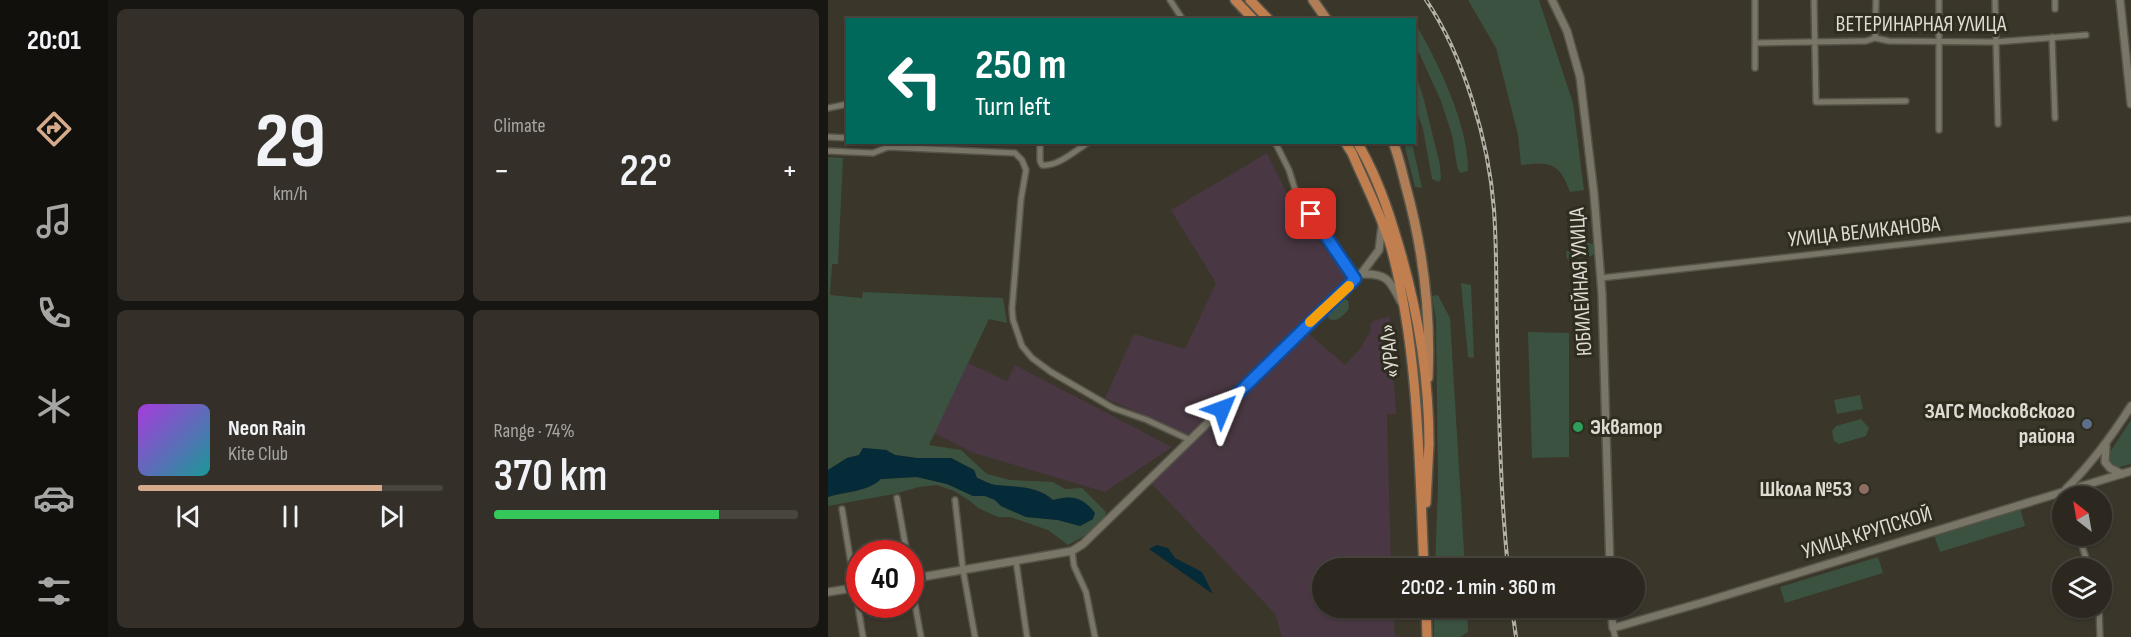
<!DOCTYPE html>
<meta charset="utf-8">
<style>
body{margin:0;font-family:"Sofia Sans Condensed",sans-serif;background:#343029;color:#f1f3f6;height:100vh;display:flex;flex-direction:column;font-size:22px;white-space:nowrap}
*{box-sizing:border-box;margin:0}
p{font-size:20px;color:#a6a6a5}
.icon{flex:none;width:33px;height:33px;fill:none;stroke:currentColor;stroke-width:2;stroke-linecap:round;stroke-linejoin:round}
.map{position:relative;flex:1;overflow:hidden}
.sheet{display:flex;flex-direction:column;gap:9px;padding:9px;background:#181612;width:720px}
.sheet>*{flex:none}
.top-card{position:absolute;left:18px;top:18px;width:570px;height:126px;border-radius:0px;box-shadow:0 2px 4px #0004,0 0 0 2px #48443e;background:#00695c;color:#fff;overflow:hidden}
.needle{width:39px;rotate:329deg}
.fabs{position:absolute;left:1224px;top:486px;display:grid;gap:12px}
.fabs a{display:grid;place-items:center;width:60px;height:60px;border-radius:50%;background:#2c2820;box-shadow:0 2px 4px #0004,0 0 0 2px #48443e;font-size:30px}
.speed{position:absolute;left:18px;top:540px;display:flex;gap:12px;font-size:30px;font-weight:700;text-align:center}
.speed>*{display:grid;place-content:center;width:78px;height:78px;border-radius:50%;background:#2c2820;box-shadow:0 2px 4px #0004,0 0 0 2px #48443e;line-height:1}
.speed .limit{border:9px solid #d22;background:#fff;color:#111}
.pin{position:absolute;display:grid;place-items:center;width:51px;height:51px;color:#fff;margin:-26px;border-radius:12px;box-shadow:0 3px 9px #0006}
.me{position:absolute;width:66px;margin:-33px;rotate:46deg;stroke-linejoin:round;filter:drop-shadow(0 0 4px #0008)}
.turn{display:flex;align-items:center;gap:21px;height:126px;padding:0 30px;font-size:27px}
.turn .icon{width:78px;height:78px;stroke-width:2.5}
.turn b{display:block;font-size:42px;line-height:51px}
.big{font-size:45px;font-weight:600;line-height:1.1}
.sheet .widget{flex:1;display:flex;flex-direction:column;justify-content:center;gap:9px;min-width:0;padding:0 21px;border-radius:9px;background:#343029}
.sheet .dial{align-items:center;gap:0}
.dial b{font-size:78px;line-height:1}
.song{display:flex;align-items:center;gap:18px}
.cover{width:72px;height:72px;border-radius:9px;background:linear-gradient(135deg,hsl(280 70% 55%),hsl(180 70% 35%))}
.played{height:6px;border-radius:3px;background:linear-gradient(90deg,#d6ab8b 80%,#48443e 80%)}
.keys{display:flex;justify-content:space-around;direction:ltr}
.heat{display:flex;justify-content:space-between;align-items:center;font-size:33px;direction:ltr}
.charge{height:9px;border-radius:4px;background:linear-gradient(90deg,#34c759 74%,#48443e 0)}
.sheet .tiles{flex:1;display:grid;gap:9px;grid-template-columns:repeat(2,1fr)}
.trip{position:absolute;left:484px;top:558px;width:333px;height:60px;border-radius:30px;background:#2c2820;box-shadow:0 2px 4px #0004,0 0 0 2px #48443e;font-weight:600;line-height:60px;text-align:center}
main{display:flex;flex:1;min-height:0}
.tab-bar{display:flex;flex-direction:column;width:108px;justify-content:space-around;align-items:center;background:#12100d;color:#a6a6a5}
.tab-bar .icon{width:42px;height:42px}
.tab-bar .current{color:#d6ab8b}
.tab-bar b{font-size:27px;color:#f1f3f6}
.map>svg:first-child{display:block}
</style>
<main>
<nav class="tab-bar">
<b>20:01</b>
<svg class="icon current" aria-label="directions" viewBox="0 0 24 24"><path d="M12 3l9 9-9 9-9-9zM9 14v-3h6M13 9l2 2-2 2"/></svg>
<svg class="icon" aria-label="music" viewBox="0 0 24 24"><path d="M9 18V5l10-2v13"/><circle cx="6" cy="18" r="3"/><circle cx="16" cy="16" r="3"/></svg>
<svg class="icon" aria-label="phone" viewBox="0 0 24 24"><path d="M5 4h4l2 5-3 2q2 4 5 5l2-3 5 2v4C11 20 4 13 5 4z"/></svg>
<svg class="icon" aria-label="climate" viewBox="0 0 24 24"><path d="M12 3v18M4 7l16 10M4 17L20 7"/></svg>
<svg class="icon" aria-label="car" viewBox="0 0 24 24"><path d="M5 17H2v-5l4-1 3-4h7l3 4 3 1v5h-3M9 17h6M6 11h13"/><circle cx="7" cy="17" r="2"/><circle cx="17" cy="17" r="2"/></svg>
<svg class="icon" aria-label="filters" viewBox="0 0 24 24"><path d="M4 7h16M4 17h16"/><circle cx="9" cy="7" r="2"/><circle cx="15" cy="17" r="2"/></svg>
</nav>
<section class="sheet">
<div class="tiles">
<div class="widget dial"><b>29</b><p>km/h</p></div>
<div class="widget"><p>Climate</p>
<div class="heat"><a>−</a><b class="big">22°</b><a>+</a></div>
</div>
<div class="widget">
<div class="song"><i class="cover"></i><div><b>Neon Rain</b><p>Kite Club</p></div></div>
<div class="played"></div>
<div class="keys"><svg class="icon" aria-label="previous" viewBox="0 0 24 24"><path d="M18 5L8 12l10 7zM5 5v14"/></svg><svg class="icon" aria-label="pause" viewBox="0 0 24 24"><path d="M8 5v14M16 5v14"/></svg><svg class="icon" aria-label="next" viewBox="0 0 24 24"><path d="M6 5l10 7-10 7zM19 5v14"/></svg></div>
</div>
<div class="widget"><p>Range · 74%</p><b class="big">370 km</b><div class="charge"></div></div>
</div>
</section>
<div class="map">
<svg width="1303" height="637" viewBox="0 0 1303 637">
<rect width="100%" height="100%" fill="#3a362a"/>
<path fill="#493843" d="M 439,153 L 466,208 L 525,286 L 479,332 L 517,365 L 532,349 L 543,330 L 542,325 L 545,321 L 562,316 L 568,414 L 559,414 L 563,568 L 495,568 L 495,608 L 565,608 L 567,636 L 574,637 L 454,637 L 447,614 L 322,482 L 367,438 L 277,398 L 306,334 L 357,349 L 388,283 L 343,210 Z
M 140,363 L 179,381 L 187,365 L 344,447 L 277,492 L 146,453 L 106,433 Z"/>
<path fill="#3b5240" d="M 640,0 L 711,0 L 745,103 L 756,190 L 742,192 C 731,162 723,162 693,165 L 690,135 L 668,48 Z
M 587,23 C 610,61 641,127 640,171 L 632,173 L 629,166 L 624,135 L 613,101 L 587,44 Z
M 587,72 L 596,100 L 612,165 L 613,178 L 611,182 L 604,179 L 595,129 L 587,106 Z
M 576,143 L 584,143 L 594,188 L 587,187 Z
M 0,157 L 15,158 L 10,264 L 4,264 L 2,295 L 34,298 L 35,292 L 175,298 L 179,323 L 161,319 L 101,445 L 133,450 L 159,474 L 182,480 L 225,482 L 237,489 L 254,488 L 278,512 C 274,528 254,537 240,545 L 220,530 L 182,517 L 170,517 L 150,508 L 142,501 L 126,491 L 109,485 L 91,487 L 66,494 L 0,506 L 0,497 C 17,492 40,492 52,479 L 89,477 L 119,484 L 145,496 L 157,496 L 167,500 L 173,506 L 198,517 L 230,520 L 252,526 L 265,519 L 262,508 L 239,497 L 225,500 C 210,485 187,487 167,485 C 161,484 155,480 149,478 L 146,470 L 123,458 L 89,458 L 67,455 L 58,450 L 35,448 L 31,455 L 19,458 L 0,470 Z
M 749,238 L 766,245 L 768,251 L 764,256 L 739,259 L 738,251 L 749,250 Z
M 633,283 L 643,285 L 646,358 L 640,357 Z
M 610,295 L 622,318 L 637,568 L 607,568 L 610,485 L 608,320 L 604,296 Z
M 513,299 L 520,300 L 521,309 C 515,315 510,323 501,319 L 499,312 Z
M 700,332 L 741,333 L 741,457 L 704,458 Z
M 1032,395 L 1035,409 L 1009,414 L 1006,400 Z
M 1033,419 L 1041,428 L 1038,436 L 1011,444 L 1006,441 L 1004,431 L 1008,426 Z
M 1303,420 L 1303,464 L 1287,468 L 1281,461 L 1282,452 Z
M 1192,508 L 1197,526 L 1112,552 L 1106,535 Z
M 1050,557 L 1055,573 L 957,603 L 952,587 Z
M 606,608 L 639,608 L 640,632 L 632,637 L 606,637 Z"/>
<path fill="#052a38" d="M 35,448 L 58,450 L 67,455 L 89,458 L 123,458 L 146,470 L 149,478 C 155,480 161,484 167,485 C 187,487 210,486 225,500 C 245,495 254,497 267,513 L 265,519 L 252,526 L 230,520 L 198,517 L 173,506 L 167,500 L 157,496 L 145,496 L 119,484 L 89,477 L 53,479 C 40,492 17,491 0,497 L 0,470 L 19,458 L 31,455 Z
M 329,545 L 340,548 L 347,558 L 374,572 L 385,594 L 321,549 Z"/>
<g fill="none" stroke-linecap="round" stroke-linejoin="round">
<g stroke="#565348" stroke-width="8">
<path id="minor" d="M 342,0 L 355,20
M 986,0 L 988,102 L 1078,101
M 1167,0 L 1170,124
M 1227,0 L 1227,9
M 1224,37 L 1227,118
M 1047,38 L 1048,0
M 927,43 L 1038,41 L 1047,38 L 1061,41 L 1167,42 L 1258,35
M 927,68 L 927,0
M 0,108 L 20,104
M 1111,130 L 1111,0
M 0,137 L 20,138
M 136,142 L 185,142
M 212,142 L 212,161 L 214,165 C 230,167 248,150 261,142
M 444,142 L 448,144 L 461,170 L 470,199 L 483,214 L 527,279
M 0,151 L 45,153 L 60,147 L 187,153 L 194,160 L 198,170 L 193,199 L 184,309 L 185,320 L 194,346 L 204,358 L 223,372 L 285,408 L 319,420 L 362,440
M 773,278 L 1303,219
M 69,498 L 79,554
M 127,500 L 135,570 L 147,637
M 14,509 L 35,637
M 1251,536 L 1261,568
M 244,551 L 246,566 L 258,592 L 267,637
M 188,561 L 199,637
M 82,577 L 93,637
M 1271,608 L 1272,637
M 785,628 L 787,637"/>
</g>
<g stroke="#565348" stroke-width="10">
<path id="tertiary" d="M 724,0 L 739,31 L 752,77 L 766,194 L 774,294 L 782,568
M 1292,0 L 1303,104
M 533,274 C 559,273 562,280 573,302
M 1278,446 L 1277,462 L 1282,468 L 1294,474
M 1238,489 C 1263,464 1284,436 1303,406
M 82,579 L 244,551 L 255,544 L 533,274 L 551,250 L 554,225
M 0,592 L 32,587
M 783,608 L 785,628 L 876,602 L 1303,471"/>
</g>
<g stroke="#565348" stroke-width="12">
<path id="primary" d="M 485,0 L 499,20
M 565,142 C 571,157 574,172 578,187 C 595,249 603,313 600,378"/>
</g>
<g stroke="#565348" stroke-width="12">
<path id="trunk" d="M 407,0 L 426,20
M 422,0 L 441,20
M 517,142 L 524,153 C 537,184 555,218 564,251 C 591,354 591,463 596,568
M 529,142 C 545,169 556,197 565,227 C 587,296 601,371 601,444 C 600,464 599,484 598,503
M 598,608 L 599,637"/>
</g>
<use href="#minor" stroke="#797668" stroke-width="5"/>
<use href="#tertiary" stroke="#797668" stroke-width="7"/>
<use href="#primary" stroke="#af7d56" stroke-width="9"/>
<use href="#trunk" stroke="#c17f50" stroke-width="9"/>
<g stroke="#b4b1a8" stroke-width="4">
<path id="rail" d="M 598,0 C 636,56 661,142 666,210 C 669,251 668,292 669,333 C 671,411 672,490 680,568
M 684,608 L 688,637"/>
</g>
<use href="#rail" stroke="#2f2c20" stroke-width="1.5" stroke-dasharray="4.5" stroke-linecap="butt"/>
</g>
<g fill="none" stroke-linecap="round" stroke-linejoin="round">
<g stroke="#114b97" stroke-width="15">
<path id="route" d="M 394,409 L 527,279 L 483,214"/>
</g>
<use href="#route" stroke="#1a73e8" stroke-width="10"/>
<path stroke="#f59e0b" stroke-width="10" d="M 482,322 L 521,286"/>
</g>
<circle fill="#5c6f8a" stroke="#2f2c20" stroke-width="2" cx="1259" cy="424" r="6"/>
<circle fill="#2e9e5b" stroke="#2f2c20" stroke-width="2" cx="750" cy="427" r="6"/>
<circle fill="#8d6e63" stroke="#2f2c20" stroke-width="2" cx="1036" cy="489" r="6"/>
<g text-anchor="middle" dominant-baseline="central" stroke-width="6" stroke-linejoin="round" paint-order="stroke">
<g font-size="22" fill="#dddbd3" stroke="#2f2c20">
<text x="1093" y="24">ВЕТЕРИНАРНАЯ УЛИЦА</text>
<text transform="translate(1036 232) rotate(-6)">УЛИЦА ВЕЛИКАНОВА</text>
<text transform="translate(753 282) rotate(-93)">ЮБИЛЕЙНАЯ УЛИЦА</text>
<text transform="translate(562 351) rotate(-96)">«УРАЛ»</text>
<text transform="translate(1039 533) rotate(-17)">УЛИЦА КРУПСКОЙ</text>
</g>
<g font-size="22" font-weight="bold" fill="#dddbd3" stroke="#2f2c20" text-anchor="end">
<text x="1247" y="411">ЗАГС Московского<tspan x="1247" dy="25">района</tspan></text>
<text x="762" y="427" text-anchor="start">Экватор</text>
<text x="1024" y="489">Школа №53</text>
</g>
</g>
</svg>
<div class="fabs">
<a><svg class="needle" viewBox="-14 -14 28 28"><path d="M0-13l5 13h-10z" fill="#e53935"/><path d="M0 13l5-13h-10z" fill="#a6a6a5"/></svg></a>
<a><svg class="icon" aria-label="layers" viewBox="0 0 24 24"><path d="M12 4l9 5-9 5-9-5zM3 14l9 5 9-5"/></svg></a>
</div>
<div class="speed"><div class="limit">40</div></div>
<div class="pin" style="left:483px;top:214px;background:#d93025"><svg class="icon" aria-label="arrive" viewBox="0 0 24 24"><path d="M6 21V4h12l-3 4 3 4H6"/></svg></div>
<svg class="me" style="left:394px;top:409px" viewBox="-20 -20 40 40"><path d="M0-17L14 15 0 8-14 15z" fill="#1a73e8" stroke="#fff" stroke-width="4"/></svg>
<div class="trip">20:02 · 1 min · 360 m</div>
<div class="top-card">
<div class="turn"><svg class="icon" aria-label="left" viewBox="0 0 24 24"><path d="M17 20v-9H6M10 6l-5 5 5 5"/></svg><div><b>250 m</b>Turn left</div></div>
</div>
</div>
</main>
